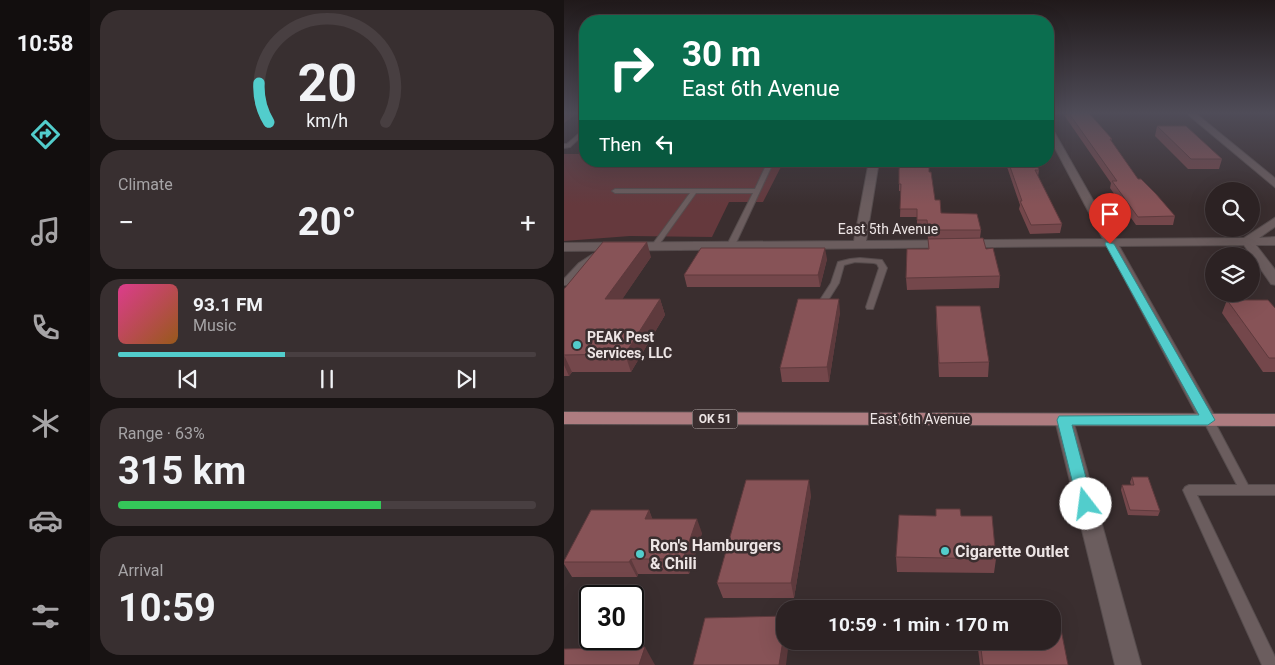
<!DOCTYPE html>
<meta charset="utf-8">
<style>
body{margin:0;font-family:Roboto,sans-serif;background:#382f30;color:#f1f3f6;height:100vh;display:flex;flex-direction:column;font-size:19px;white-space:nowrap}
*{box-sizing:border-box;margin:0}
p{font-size:16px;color:#a6a4a6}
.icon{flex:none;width:28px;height:28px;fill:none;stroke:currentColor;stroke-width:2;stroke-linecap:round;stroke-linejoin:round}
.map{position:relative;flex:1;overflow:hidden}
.side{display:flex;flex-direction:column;gap:10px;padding:10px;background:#181313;width:474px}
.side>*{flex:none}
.top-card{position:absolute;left:15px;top:15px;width:475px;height:152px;border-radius:20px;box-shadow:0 5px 20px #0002,0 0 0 1px #483f41;background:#0b6e4f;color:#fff;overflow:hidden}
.fabs{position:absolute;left:641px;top:182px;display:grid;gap:10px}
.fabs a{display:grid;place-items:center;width:55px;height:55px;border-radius:50%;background:#2c2223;box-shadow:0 5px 20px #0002,0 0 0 1px #483f41;font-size:25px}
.speed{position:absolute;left:15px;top:585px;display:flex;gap:10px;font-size:25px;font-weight:700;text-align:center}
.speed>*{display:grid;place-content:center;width:65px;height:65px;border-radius:50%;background:#2c2223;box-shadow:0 5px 20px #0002,0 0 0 1px #483f41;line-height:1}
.speed .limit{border:2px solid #111;border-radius:8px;background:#fff;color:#111}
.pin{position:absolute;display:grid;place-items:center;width:42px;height:42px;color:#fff;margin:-51px -21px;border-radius:50% 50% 50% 0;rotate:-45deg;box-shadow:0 0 5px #0007}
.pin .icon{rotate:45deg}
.me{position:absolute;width:55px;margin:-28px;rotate:345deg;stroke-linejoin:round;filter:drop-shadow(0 0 4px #0008)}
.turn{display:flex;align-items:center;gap:18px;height:105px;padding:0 20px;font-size:22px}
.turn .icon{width:65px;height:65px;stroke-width:2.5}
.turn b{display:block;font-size:35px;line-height:42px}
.then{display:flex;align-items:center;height:48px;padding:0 20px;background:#0003;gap:10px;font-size:19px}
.big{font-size:38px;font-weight:700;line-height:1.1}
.side .tile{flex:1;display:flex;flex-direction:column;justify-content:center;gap:8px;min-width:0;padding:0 18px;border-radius:20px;background:#382f30}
.side .dial{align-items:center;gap:0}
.dial svg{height:130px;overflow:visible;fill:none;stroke:#483f41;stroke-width:7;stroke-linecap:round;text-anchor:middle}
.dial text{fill:#f1f3f6;stroke:none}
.song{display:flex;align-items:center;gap:15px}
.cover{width:60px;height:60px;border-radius:8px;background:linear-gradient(135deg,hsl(330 70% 55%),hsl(30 70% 35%))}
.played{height:5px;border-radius:2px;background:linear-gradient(90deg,#52cdcc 40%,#483f41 40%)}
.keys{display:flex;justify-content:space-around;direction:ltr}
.heat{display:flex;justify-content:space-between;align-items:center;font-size:28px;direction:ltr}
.charge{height:8px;border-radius:4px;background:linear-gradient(90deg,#34c759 63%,#483f41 0)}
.trip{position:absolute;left:212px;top:600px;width:285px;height:50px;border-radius:20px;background:#2c2223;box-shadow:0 5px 20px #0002,0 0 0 1px #483f41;font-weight:700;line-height:50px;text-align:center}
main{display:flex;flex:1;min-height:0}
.tab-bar{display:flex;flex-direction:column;width:90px;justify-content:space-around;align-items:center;background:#120e0e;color:#a6a4a6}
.tab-bar .icon{width:35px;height:35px}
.tab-bar .active{color:#52cdcc}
.tab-bar b{font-size:22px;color:#f1f3f6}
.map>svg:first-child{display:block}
</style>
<main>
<nav class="tab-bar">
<b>10:58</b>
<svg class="icon active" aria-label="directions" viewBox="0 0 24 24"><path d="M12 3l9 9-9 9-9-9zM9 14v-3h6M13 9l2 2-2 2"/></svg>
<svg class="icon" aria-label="music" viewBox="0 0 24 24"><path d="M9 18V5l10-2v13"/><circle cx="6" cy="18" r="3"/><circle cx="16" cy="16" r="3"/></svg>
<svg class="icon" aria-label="phone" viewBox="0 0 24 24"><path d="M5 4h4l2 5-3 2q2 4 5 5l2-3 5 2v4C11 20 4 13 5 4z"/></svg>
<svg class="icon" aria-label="climate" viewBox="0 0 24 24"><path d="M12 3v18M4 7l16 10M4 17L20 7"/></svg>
<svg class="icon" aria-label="car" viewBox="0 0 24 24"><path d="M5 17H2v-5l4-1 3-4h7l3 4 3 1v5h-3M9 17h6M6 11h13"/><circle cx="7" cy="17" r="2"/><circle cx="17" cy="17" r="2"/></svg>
<svg class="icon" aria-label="filters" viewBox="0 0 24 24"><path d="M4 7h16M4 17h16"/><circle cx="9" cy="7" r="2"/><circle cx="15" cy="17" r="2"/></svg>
</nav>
<section class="side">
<div class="tile dial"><svg viewBox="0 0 100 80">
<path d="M14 69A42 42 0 1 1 86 69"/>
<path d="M14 69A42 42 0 0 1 8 45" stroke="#52cdcc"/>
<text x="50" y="56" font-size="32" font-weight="700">20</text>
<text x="50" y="72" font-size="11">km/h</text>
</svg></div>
<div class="tile"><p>Climate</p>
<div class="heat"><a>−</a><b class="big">20°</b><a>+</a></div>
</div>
<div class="tile">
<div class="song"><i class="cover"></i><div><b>93.1 FM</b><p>Music</p></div></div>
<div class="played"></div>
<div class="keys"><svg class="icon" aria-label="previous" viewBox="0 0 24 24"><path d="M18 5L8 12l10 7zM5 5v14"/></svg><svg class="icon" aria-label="pause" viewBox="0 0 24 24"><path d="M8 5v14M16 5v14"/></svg><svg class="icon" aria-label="next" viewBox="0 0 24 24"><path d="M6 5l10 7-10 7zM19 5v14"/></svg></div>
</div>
<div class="tile"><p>Range · 63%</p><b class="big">315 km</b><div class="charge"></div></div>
<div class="tile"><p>Arrival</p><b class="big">10:59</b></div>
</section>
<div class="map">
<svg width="712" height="665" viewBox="0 0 712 665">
<rect width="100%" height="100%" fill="#3a2e2f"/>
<path fill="#65393d" d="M 21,149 L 21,161 L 220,161 L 199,202 L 165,202 L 148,237 L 66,236 L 0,241 L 0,154 L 15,154 Z"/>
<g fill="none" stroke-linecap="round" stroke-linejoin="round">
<g stroke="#564c4d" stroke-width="2">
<path id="lane" d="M 19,130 L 21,130 L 21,133 L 6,147 L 0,148 L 0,144 L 3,144 Z
M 204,161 L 210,161 L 171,245 L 167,247 L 163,245 L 189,193 L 132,193 L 94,246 L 92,247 L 88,245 L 126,193 L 51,193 L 48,191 L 51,189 L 191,189 Z
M 29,254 L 32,254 L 36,256 L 21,267 L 3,285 L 0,285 L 0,279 L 15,263 Z
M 296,258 L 318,260 L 323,268 L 309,309 L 303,309 L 302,307 L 315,268 L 313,264 L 310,263 L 291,262 L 280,265 L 275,283 L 263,302 L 257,302 L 256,300 L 267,283 L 274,262 L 286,259 Z
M 644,416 L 648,417 L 684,485 L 712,485 L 712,495 L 633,495 L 712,659 L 712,665 L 698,665 L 619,490 L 621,487 L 625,485 L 673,485 L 639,420 L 640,417 Z"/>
</g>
<g stroke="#564c4d" stroke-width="2">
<path id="street" d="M 621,112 L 630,112 L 712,179 L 712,188 Z
M 484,126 L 488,128 L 551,239 L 680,238 L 712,217 L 712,226 L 695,238 L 712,237 L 712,245 L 692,245 L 712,271 L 712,285 L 707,284 L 680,245 L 555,246 L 653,420 L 650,425 L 644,426 L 638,425 L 543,246 L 0,251 L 0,243 L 290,241 L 305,161 L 315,161 L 302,241 L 539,239 L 484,135 Z
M 500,414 L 506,415 L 509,420 L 577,665 L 551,665 L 491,420 L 494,415 Z"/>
</g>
<g stroke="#564c4d" stroke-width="2">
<path id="primary" d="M 0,412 L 712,414 L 712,426 L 0,424 Z"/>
</g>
<use href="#lane" fill="#6b5d5e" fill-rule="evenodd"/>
<use href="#street" fill="#6b5d5e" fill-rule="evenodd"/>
<use href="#primary" fill="#ae7c80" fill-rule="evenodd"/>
</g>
<path fill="#74474b" d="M 501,112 L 524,112 L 548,139 L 547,141 L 574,179 L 611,216 L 609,225 L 572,225 L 546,188 L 547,183 L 500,115 Z
M 593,126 L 658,159 L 655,169 L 624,169 L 591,136 Z
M 441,161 L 471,161 L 475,170 L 474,177 L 498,224 L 496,233 L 466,234 L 455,209 L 456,205 Z
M 335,170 L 365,172 L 371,200 L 377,213 L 417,230 L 416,238 L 364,239 L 363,229 L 353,229 L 353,217 L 336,217 L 337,191 L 335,191 Z
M 364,239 L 422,249 L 436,276 L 435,288 L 343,290 L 342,278 L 364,249 Z
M 87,257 L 58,299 L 96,299 L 101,315 L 67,372 L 8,372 L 5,376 L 0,376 L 0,289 Z
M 263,259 L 256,287 L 123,287 L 120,275 Z
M 663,300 L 712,309 L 712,372 L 699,372 L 658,313 Z
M 372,306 L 425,362 L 424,377 L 375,377 L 372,319 Z
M 276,312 L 265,382 L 218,382 L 216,368 Z
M 568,477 L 596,511 L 594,516 L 564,515 L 557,490 L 558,485 L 567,485 L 566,482 Z
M 247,495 L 230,598 L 159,598 L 153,583 Z
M 85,510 L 88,519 L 138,533 L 125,574 L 74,574 L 73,577 L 8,577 L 0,564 L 0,561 Z
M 397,516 L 432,559 L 430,573 L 333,572 L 332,557 Z
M 413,641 L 489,641 L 504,665 L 416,665 Z"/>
<path fill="#5e3a3d" d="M 1,112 L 15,112 L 0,123 Z
M 83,242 L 87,257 L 47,316 L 41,299 Z
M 261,248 L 263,259 L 256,287 L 254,275 Z
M 96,299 L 101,315 L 67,372 L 61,354 Z
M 275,299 L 276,312 L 265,382 L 263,367 Z
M 0,355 L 8,372 L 5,376 L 0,365 Z
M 245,480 L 247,495 L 230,598 L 227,583 Z
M 85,510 L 91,525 L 81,519 Z
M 133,519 L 138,533 L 125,574 L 119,559 Z
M 67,559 L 74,574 L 73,577 L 65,562 Z
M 221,628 L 221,641 L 225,641 L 222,665 L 215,665 Z
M 81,647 L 91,665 L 75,665 Z"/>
<path fill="#875357" stroke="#5e3a3d" d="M 504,112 L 524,112 L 548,139 L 546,139 L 574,179 L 577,179 L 592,194 L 611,216 L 574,217 L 548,181 L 553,181 Z
M 593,126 L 622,126 L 658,159 L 627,159 Z
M 336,161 L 365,161 L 365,172 L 367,172 L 371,200 L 376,200 L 377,213 L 413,214 L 417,230 L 364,230 L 363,220 L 353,220 L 353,209 L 336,209 L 337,184 L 335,184 L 335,170 Z
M 444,161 L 471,161 L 475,170 L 471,170 L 498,224 L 467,225 L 456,201 L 458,201 Z
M 419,238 L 422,249 L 429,248 L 436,276 L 342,278 L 343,249 L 365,249 L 364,239 Z
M 39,242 L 83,242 L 41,299 L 96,299 L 61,354 L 0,355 L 0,289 Z
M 137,248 L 261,248 L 254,275 L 120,275 Z
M 234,299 L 275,299 L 263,367 L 216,368 Z
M 663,300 L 704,300 L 712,309 L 712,358 L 705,358 Z
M 372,306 L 416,306 L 425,362 L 375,363 Z
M 568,477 L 584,477 L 596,511 L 566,510 L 558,485 L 570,485 Z
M 182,480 L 245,480 L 227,583 L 153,583 Z
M 372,509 L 396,509 L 397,516 L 428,516 L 432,559 L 332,557 L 335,515 L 372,516 Z
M 27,510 L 85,510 L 81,519 L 133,519 L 119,559 L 67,559 L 65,562 L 0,562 L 0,561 Z
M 413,608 L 472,609 L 413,609 Z
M 489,609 L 493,609 L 504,665 L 419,665 L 416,641 L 489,641 Z
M 221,616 L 221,628 L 215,665 L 129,665 L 141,618 Z
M 81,647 L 75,665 L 0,665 L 0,649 Z"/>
<linearGradient id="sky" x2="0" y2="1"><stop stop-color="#20191a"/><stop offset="0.55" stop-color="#4f4c58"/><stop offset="1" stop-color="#4f4c58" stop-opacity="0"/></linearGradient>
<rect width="712" height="205" fill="url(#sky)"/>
<path fill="#52cdcc" stroke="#358585" d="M 542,242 L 550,244 L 651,420 L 644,425 L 508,425 L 529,504 L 527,508 L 522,510 L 516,508 L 514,504 L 493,420 L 495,416 L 635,415 L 541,244 Z"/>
<g fill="#52cdcc" stroke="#3a2e2f" stroke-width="2">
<circle cx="13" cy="345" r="5"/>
<circle cx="381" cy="551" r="5"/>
<circle cx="76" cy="554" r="5"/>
</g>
<g text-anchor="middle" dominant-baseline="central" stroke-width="5" stroke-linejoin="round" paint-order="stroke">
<rect fill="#3a2e2f" stroke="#b7aeae" stroke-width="1" x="128.5" y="409.5" width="45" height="19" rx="4"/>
<g font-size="12" font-weight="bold" fill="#ede5e5">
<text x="151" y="419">OK 51</text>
</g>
<g font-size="14" fill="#ede5e5" stroke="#3a2e2f">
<text x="324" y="229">East 5th Avenue</text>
<text x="356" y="419">East 6th Avenue</text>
</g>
<g font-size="14" font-weight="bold" fill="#ede5e5" stroke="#3a2e2f" text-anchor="start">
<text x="23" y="337">PEAK Pest<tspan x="23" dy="16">Services, LLC</tspan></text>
</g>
<g font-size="16" font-weight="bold" fill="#ede5e5" stroke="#3a2e2f" text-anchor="start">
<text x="86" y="545">Ron's Hamburgers<tspan x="86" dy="18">&amp; Chili</tspan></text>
<text x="391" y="551">Cigarette Outlet</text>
</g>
</g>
</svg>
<div class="fabs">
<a><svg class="icon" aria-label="search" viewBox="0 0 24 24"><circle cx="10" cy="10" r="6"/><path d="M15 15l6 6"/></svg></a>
<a><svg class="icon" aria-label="layers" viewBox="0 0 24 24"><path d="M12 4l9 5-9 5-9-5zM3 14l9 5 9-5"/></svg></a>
</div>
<div class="speed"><div class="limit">30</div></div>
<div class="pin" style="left:546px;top:244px;background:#d93025"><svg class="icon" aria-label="arrive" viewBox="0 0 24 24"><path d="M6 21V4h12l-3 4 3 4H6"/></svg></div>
<svg class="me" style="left:522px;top:504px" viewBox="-20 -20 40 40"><circle r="19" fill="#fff"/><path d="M0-13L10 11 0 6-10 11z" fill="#52cdcc"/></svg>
<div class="trip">10:59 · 1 min · 170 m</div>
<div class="top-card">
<div class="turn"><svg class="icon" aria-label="right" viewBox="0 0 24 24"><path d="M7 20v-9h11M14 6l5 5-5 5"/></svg><div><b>30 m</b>East 6th Avenue</div></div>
<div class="then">Then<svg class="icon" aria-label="left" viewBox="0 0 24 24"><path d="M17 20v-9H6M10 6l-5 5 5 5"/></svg></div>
</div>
</div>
</main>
